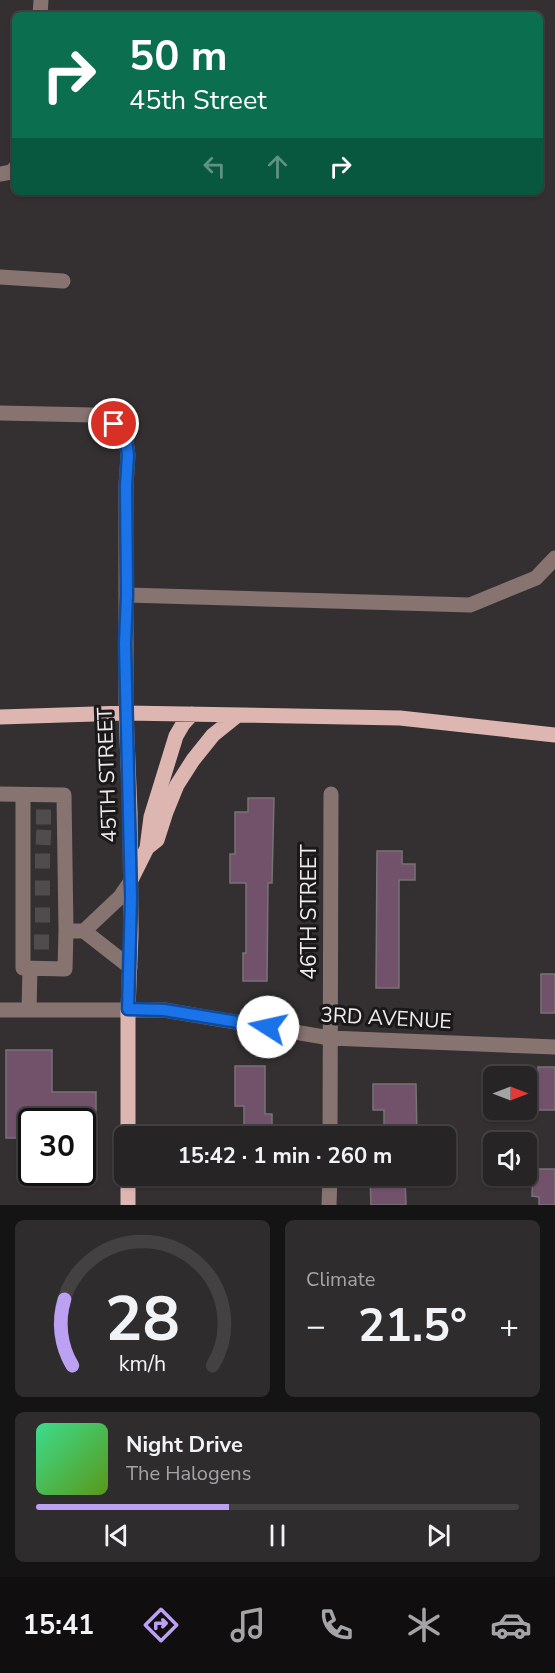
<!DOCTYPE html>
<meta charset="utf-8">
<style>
body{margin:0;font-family:"Nunito Sans",sans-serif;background:#2f2c2d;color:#f1f3f6;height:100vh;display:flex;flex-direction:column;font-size:22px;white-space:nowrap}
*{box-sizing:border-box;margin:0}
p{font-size:20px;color:#a4a4a7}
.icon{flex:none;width:33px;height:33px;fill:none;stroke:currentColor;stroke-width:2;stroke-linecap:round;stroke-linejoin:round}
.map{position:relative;height:1205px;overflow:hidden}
.details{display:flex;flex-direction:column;gap:15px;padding:15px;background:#151414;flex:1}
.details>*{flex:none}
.top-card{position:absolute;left:12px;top:12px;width:531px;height:183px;border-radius:9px;box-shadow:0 2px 4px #0004,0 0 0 2px #434142;background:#0b6e4f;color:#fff;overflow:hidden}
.needle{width:39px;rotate:90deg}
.controls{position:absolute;left:483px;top:1066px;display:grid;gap:12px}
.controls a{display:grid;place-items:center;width:54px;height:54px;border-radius:9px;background:#272425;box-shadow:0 2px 4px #0004,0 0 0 2px #434142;font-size:30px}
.speed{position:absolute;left:18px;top:1108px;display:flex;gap:12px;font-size:30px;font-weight:700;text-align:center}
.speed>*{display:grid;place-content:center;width:78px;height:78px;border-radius:50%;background:#272425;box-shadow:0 2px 4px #0004,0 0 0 2px #434142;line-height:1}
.speed .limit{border:3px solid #111;border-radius:9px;background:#fff;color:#111}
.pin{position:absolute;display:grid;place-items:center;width:51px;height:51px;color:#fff;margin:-26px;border:3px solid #fff;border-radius:50%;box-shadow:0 2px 6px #0007}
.me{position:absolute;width:66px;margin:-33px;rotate:280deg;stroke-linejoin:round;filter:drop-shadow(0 0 4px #0008)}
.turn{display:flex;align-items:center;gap:21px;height:126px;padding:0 18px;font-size:27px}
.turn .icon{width:78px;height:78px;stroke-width:2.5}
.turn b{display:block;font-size:42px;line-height:51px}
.lanes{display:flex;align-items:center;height:57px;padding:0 18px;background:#0003;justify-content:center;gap:30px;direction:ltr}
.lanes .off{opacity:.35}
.big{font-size:45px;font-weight:700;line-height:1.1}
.details .tile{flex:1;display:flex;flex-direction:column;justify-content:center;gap:9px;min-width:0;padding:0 21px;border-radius:9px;background:#2f2c2d}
.details .dial{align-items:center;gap:0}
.dial svg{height:156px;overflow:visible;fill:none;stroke:#434142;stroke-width:7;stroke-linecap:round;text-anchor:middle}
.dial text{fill:#f1f3f6;stroke:none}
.song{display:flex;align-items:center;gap:18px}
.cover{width:72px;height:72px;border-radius:9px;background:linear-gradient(135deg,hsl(150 70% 55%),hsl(90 70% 35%))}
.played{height:6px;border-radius:3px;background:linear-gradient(90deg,#bca0f2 40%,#434142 40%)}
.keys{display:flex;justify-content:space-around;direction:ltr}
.heat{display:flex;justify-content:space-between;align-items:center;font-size:33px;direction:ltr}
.details .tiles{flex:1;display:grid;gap:15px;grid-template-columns:1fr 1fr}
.tile:last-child{grid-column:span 2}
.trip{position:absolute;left:114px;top:1126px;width:342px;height:60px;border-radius:9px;background:#272425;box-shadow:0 2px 4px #0004,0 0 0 2px #434142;font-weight:700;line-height:60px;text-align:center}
.tabs{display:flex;height:96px;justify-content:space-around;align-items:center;background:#100e0f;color:#a4a4a7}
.tabs .icon{width:42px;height:42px}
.tabs .active{color:#bca0f2}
.tabs b{font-size:27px;color:#f1f3f6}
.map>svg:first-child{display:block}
</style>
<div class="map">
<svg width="555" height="1205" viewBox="0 0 555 1205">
<rect width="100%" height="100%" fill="#343031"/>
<path fill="#72526b" stroke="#777376" stroke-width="1.5" d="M 248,798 L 274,798 L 272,883 L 268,883 L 267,981 L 243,981 L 243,953 L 246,953 L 246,883 L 230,883 L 230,854 L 235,854 L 235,812 L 248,812 Z
M 377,851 L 402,851 L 402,864 L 415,864 L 415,880 L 399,880 L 399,988 L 376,988 Z
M 541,974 L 555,974 L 555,1013 L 541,1013 Z
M 6,1050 L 52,1050 L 52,1092 L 96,1092 L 96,1122 L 32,1122 L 32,1138 L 6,1138 Z
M 235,1066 L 265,1066 L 265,1114 L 272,1114 L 272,1137 L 244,1137 L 244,1106 L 235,1106 Z
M 538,1067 L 555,1067 L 555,1110 L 538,1110 Z
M 373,1084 L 416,1084 L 417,1137 L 384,1137 L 384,1110 L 373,1110 Z
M 533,1169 L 555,1169 L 555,1205 L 539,1205 L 539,1197 L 532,1196 Z
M 370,1177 L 405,1177 L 406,1205 L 371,1205 Z"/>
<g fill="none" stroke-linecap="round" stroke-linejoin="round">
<path stroke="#504c4d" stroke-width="15" stroke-dasharray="15 8" stroke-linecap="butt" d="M 36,817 L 55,817
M 36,837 L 54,838
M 35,861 L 54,861
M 35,888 L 54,888
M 35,915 L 53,915
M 34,942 L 54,942"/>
<path stroke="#877471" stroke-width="15" d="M 40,15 L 41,0
M 0,174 L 11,172 L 15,168
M 0,277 L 63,281
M 0,413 L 93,415 L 114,424 L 125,434 L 128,455 L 126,486 L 126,713
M 127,595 L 470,605 L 536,578 L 555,558
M 0,794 L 64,795 L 66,931 L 65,969 L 23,968 L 23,795
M 66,931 L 84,931 L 130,967
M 84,931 L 120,897 L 131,881
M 0,1010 L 164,1010 L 330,1038 L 555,1047
M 29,1010 L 30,968
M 330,1137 L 331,794
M 329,1205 L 330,1176"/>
<path stroke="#deb6b1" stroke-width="15" d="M 126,713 L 130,812 L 131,934 L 128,1009 L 128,1137
M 0,717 L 126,713 L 400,718 L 555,735
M 147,848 L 157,840 L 166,812 L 177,785 L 193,760 L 213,735 L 238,715
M 132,878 L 147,848 L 151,817 L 176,736 L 183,724 L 192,714
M 128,1176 L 128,1205"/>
</g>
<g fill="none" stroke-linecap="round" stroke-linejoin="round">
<g stroke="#114b97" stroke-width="15">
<path id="route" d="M 114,424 L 125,434 L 128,455 L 126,486 L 127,595 L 125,644 L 131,898 L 128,1009 L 164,1010 L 268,1027"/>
</g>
<use href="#route" stroke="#1a73e8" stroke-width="10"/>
</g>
<g text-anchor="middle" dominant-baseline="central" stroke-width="6" stroke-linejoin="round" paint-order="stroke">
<g font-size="21" fill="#eeebec" stroke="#1a1819">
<text transform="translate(107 775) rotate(-92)">45TH STREET</text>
<text transform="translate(309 912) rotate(-90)">46TH STREET</text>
<text transform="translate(386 1018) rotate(3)">3RD AVENUE</text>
</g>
</g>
</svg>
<div class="controls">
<a><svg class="needle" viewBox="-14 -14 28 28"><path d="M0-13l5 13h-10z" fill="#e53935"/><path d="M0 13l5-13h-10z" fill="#a4a4a7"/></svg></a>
<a><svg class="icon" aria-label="sound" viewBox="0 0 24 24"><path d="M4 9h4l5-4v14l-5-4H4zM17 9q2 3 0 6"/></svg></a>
</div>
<div class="speed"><div class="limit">30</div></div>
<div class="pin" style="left:114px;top:424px;background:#d93025"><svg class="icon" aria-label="arrive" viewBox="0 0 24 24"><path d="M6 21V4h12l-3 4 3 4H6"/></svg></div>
<svg class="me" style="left:268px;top:1027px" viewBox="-20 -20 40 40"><circle r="19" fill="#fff"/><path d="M0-13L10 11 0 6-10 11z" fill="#1a73e8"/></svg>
<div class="trip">15:42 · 1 min · 260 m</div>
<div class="top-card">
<div class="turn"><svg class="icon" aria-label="right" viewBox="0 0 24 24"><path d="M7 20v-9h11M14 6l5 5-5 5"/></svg><div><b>50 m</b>45th Street</div></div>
<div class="lanes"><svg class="icon off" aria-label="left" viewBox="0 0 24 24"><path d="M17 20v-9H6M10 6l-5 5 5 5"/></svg><svg class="icon off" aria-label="ahead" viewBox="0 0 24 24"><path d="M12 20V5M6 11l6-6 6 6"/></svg><svg class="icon" aria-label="right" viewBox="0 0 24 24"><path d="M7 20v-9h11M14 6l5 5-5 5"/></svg></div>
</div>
</div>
<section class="details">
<div class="tiles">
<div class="tile dial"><svg viewBox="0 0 100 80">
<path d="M14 69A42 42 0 1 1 86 69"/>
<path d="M14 69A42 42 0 0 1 10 35" stroke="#bca0f2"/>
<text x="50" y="56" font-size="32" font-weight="700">28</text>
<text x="50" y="72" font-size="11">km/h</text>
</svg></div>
<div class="tile"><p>Climate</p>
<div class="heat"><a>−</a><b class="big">21.5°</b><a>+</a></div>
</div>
<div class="tile">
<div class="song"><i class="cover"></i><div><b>Night Drive</b><p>The Halogens</p></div></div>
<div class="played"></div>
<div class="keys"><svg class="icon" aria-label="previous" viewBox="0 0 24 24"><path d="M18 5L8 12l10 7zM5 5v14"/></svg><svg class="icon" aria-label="pause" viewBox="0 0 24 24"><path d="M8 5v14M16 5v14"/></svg><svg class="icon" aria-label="next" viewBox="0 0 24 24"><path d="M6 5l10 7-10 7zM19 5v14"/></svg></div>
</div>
</div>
</section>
<nav class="tabs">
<b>15:41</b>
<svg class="icon active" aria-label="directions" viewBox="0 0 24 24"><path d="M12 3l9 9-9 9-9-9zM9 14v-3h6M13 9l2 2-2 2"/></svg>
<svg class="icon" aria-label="music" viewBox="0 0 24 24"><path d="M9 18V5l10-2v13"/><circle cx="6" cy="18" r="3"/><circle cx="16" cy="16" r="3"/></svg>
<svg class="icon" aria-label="phone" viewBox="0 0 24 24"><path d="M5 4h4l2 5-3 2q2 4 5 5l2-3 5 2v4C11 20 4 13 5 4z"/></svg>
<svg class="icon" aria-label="climate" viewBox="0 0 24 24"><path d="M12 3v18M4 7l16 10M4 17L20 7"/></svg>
<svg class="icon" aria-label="car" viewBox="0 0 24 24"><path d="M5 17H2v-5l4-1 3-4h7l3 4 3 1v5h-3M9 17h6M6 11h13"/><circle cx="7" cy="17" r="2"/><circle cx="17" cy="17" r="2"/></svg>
</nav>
